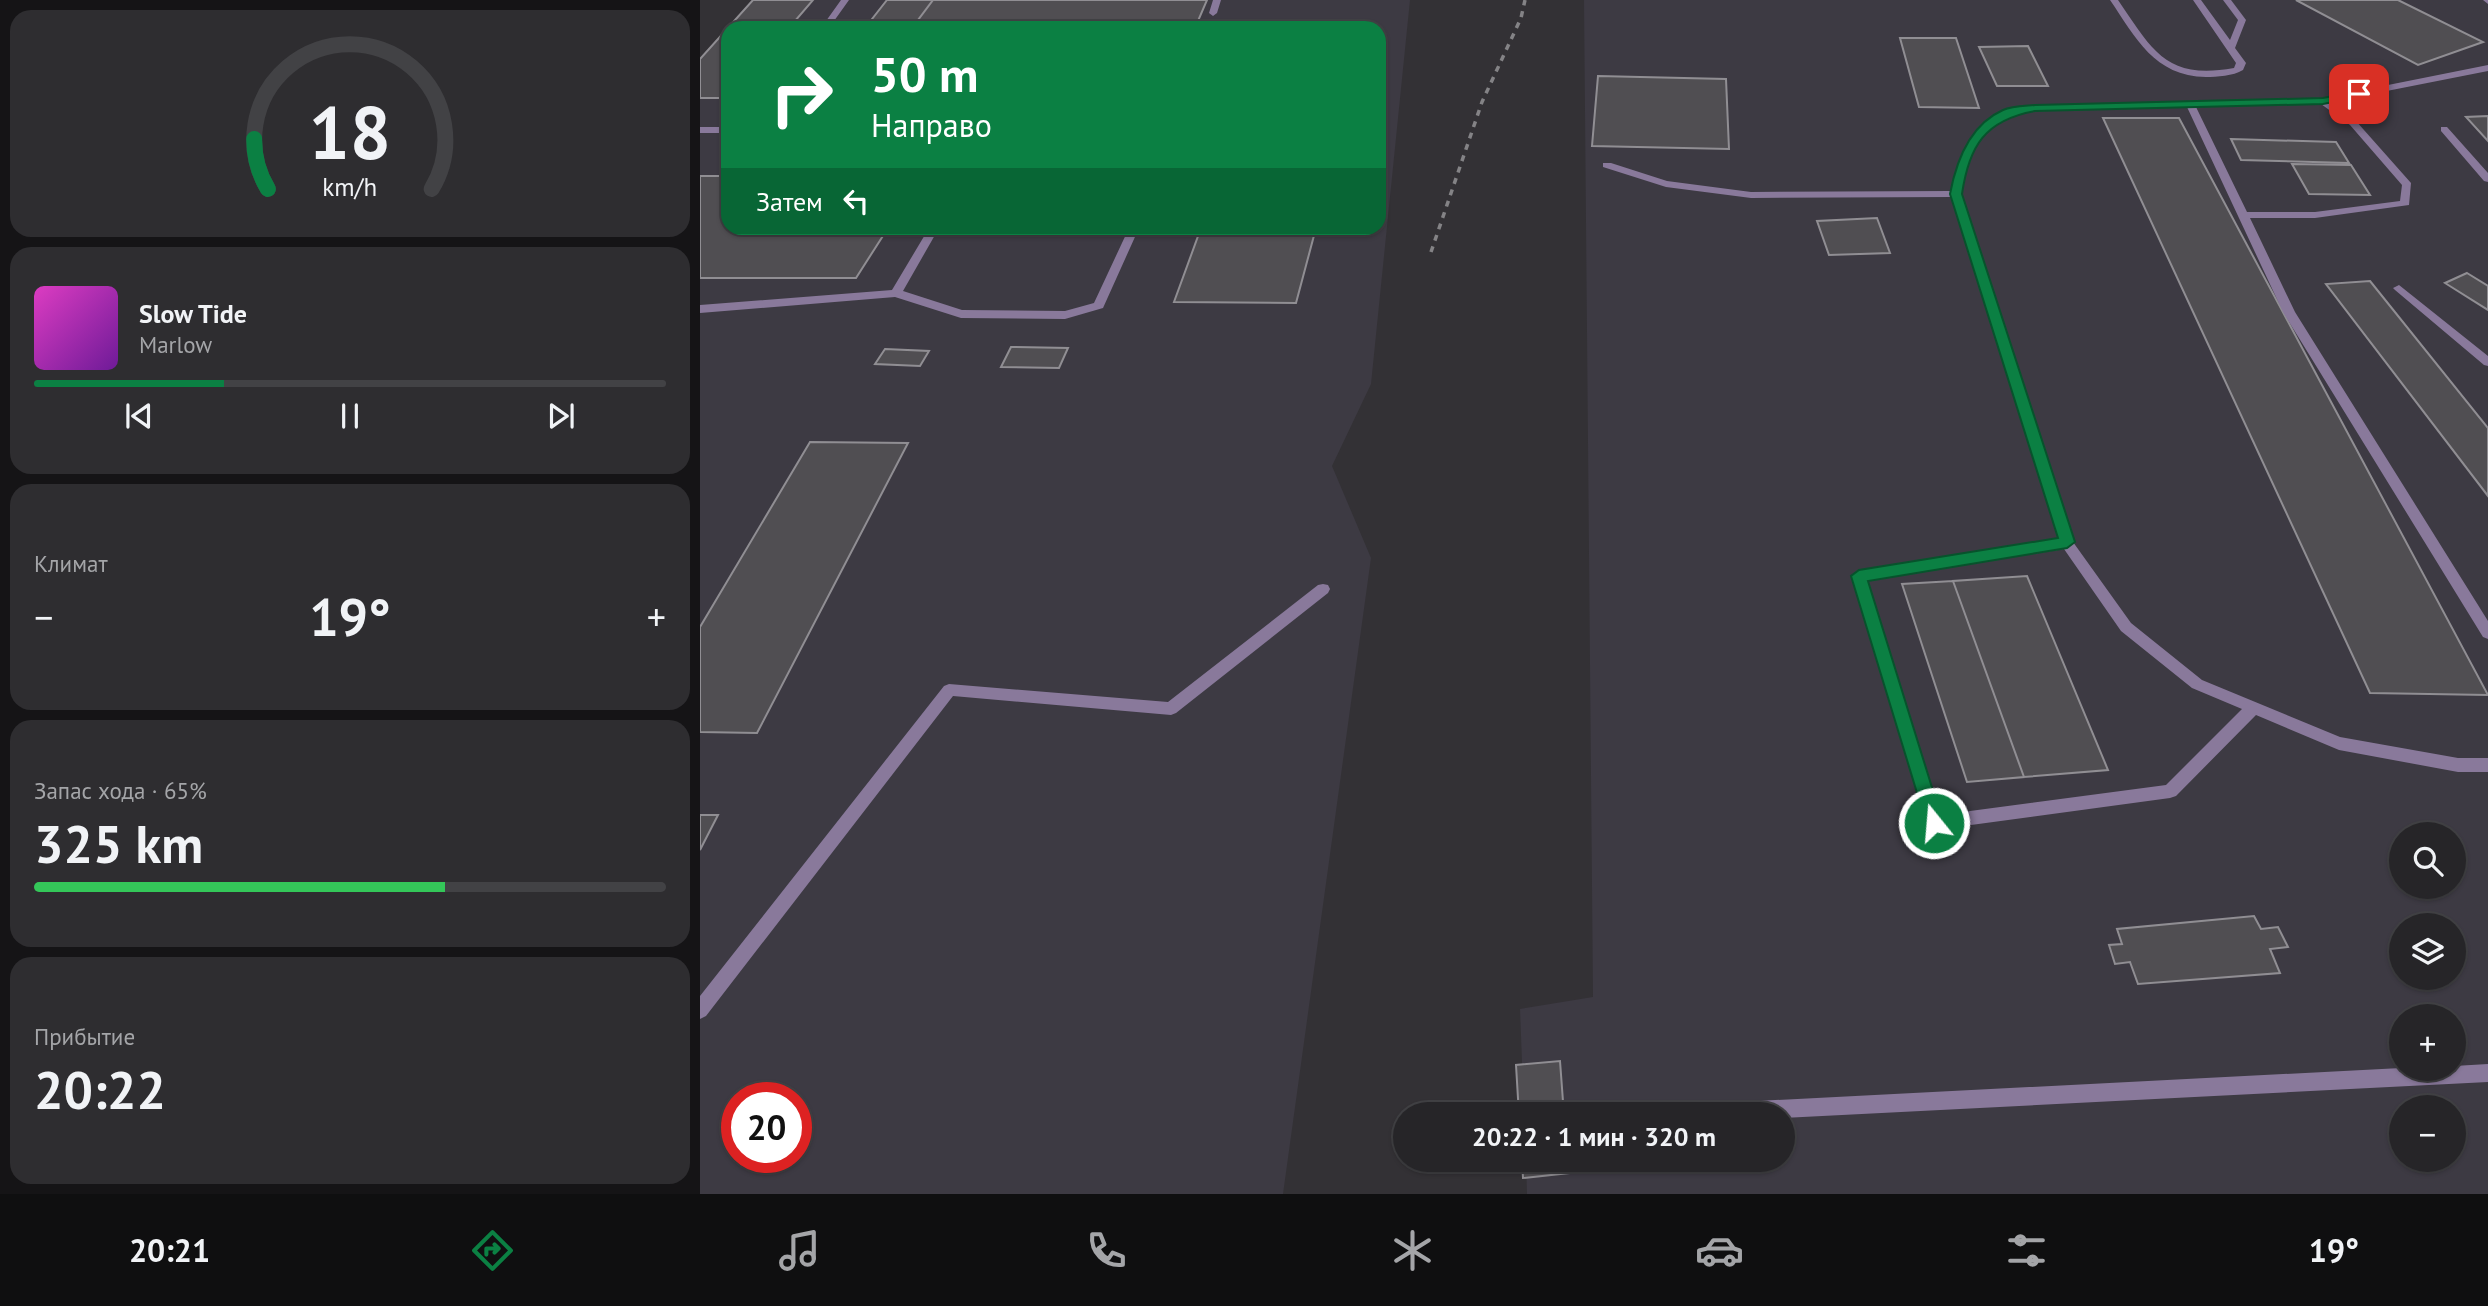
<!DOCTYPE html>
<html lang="ru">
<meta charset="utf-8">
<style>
body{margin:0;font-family:"PT Sans",sans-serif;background:#2e2d30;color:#f1f3f6;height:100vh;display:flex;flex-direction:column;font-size:26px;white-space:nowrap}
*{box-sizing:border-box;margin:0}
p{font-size:23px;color:#a4a5a8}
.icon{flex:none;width:38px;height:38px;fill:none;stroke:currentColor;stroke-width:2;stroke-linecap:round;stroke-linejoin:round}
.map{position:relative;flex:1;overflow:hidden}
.drawer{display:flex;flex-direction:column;gap:10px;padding:10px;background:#151416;width:700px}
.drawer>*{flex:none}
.hud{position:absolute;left:21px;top:21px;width:665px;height:214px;border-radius:21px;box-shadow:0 2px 5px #0004,0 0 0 2px #424245;background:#0b8043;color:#fff;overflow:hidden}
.tools{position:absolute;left:1689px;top:822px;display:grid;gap:14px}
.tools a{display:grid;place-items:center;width:77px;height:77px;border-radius:50%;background:#262528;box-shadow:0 2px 5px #0004,0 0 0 2px #424245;font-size:35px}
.speed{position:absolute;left:21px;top:1082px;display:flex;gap:14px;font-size:35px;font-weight:700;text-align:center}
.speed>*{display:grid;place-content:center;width:91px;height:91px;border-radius:50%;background:#262528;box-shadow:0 2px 5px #0004,0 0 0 2px #424245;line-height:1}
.speed .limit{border:10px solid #d22;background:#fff;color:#111}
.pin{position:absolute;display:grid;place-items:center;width:60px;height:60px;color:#fff;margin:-30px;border-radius:14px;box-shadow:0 4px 10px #0006}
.me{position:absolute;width:77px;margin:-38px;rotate:343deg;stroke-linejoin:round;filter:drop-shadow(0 0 5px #0008)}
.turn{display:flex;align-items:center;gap:24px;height:147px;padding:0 35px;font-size:32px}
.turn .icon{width:91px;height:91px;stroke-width:2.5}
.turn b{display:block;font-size:49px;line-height:60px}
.then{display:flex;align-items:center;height:66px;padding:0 35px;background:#0003;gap:14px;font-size:26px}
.big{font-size:52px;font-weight:700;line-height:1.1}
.drawer .widget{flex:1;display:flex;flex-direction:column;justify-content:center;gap:10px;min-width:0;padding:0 24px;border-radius:21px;background:#2e2d30}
.drawer .dial{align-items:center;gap:0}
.dial svg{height:182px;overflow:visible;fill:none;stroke:#424245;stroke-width:7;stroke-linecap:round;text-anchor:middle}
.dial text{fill:#f1f3f6;stroke:none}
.song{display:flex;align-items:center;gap:21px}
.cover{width:84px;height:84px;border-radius:10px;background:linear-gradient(135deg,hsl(310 70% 55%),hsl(280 70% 35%))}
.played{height:7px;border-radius:4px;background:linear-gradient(90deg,#0b8043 30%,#424245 30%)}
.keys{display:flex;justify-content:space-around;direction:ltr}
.heat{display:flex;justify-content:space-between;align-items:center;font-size:38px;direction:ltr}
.charge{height:10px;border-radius:5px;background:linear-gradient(90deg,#34c759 65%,#424245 0)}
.trip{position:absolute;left:693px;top:1102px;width:402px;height:70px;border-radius:35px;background:#262528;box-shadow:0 2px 5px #0004,0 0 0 2px #424245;font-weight:700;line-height:70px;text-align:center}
.dock{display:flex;height:112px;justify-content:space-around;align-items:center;background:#0f0f10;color:#a4a5a8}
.dock .icon{width:49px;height:49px}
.dock .selected{color:#0b8043}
.dock b{font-size:32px;color:#f1f3f6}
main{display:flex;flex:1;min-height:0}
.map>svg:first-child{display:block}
</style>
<main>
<section class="drawer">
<div class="widget dial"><svg viewBox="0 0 100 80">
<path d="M14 69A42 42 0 1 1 86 69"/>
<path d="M14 69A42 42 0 0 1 8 47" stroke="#0b8043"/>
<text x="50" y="56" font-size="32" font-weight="700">18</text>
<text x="50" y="72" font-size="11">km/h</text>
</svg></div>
<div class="widget">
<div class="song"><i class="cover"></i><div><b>Slow Tide</b><p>Marlow</p></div></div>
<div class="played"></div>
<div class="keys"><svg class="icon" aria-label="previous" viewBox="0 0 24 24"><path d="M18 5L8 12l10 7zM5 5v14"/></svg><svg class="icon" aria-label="pause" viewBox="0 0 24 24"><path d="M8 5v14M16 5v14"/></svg><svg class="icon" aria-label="next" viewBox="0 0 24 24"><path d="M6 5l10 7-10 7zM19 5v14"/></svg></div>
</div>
<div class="widget"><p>Климат</p>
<div class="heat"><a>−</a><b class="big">19°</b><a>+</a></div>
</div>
<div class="widget"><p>Запас хода · 65%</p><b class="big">325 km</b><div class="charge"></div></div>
<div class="widget"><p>Прибытие</p><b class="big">20:22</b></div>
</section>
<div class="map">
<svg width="1788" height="1194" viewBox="0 0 1788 1194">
<rect width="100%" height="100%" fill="#333135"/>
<path fill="#3d3a43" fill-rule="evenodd" d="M 61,0 L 710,0 L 671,384 L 632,466 L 671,558 L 583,1194 L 0,1194 L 0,65 L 28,35 L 28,228 L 679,228 L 679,28 L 35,28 ZM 37,1097 L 96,1097 L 96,1157 L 37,1157 Z
M 884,0 L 1788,0 L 1788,1194 L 827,1194 L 826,1160 L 1083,1160 L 1083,1115 L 824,1115 L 820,1009 L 893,997 ZM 1701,835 L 1754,835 L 1754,887 L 1701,887 ZM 1701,926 L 1754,926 L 1754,978 L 1701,978 ZM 1701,1017 L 1754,1017 L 1754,1069 L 1701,1069 ZM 1701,1108 L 1754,1108 L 1754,1160 L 1701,1160 Z"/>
<path fill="#504e52" stroke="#908e93" stroke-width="2" d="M 53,0 L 113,0 L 89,28 L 28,28 L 28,98 L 0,98 L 0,59 Z
M 187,0 L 233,0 L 212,28 L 165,28 Z
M 233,0 L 507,0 L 495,28 L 212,28 Z
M 1596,0 L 1698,0 L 1783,42 L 1718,65 Z
M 1200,38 L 1256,38 L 1279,108 L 1219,107 Z
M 1328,46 L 1348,86 L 1297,86 L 1279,47 Z
M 898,76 L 1026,79 L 1029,149 L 892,146 Z
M 1788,116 L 1788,141 L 1766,117 Z
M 1403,118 L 1479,118 L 1788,695 L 1670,693 Z
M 1531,139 L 1636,142 L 1649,163 L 1541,160 Z
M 1592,164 L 1651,165 L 1670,195 L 1609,194 Z
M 0,176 L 28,176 L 28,228 L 188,228 L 156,278 L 0,278 Z
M 1177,218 L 1190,253 L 1129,255 L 1117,221 Z
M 501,228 L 616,228 L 596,303 L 474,302 Z
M 1767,273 L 1788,286 L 1788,310 L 1745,283 Z
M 1670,281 L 1788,428 L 1788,496 L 1626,284 Z
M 311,347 L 368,348 L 359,368 L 301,367 Z
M 185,349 L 229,351 L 220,366 L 175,364 Z
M 110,442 L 208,443 L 57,733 L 0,732 L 0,627 Z
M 1327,576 L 1408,770 L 1324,777 L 1253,581 Z
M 1253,581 L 1324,777 L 1267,782 L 1202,584 Z
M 0,815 L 18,815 L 0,850 Z
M 1554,916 L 1561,929 L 1578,927 L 1588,947 L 1570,949 L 1580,973 L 1438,984 L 1430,962 L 1415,964 L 1409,945 L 1422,944 L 1417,929 Z
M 860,1061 L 864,1115 L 819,1115 L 816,1065 Z
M 822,1160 L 868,1160 L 869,1173 L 823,1178 Z"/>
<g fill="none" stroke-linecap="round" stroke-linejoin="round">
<path fill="#89799b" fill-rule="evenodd" d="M 141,0 L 149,0 L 129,28 L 121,28 Z
M 513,0 L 521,0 L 517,13 L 513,16 L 509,13 Z
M 1410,0 L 1418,0 C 1453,51 1466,80 1534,68 L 1536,63 L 1493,0 L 1501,0 L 1530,40 L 1538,20 L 1523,0 L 1531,0 L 1546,20 L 1535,48 L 1546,63 L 1543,70 C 1533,76 1517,77 1506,77 C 1454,76 1436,38 1410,0 Z
M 1783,0 L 1788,0 L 1788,4 Z
M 1788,65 L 1788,71 L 1631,102 L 1656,121 L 1711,183 L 1709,205 L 1615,218 L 1550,218 L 1595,312 L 1788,621 L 1788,639 L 1783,637 L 1583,312 L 1487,107 L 1335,111 C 1285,116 1270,148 1261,194 L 1373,542 L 1431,623 L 1502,680 L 1640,737 L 1758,758 L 1788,758 L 1788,772 L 1758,772 L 1639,750 L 1556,715 L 1476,796 L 1470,798 L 1234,830 L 1228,828 L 1152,576 L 1159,571 L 1359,539 L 1252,197 L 1051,198 L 966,187 L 903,167 L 903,163 L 911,163 L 967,181 L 1051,192 L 1251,191 C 1261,141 1282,110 1335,105 L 1623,98 ZM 1621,104 L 1650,125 L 1702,185 L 1700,201 L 1615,212 L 1547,212 L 1496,107 ZM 1364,549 L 1421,631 L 1492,688 L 1542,709 L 1466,785 L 1240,815 L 1167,580 Z
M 0,127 L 28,127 L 28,133 L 0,133 Z
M 1741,127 L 1747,127 L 1788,173 L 1788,182 L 1784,181 L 1741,131 Z
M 229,228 L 239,228 L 203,291 L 262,310 L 365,311 L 394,303 L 429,228 L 439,228 L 403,308 L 365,319 L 261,318 L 195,297 L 0,313 L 0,305 L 192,290 Z
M 1699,285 L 1788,356 L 1788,366 L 1784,365 L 1695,290 L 1693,288 Z
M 623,584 L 628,585 L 630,589 L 628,593 L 476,713 L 471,715 L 253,696 L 6,1016 L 0,1019 L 0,996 L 244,686 L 249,684 L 468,702 L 618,585 Z
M 1788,1064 L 1788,1082 L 1083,1118 L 1083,1115 L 969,1114 L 971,1107 L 978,1105 L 1701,1068 L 1754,1069 L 1754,1066 Z"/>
<path stroke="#848386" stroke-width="3.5" stroke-dasharray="6 6" stroke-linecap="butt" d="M 731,252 L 782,102 L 821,18 L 825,0"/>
</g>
<path fill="#0b8043" stroke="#07532c" stroke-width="2" d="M 1659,91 L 1663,92 L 1663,96 L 1623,104 L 1335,111 C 1285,120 1269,146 1262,194 L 1375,542 L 1367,548 L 1168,581 L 1243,823 L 1241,829 L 1234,832 L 1228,829 L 1151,576 L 1159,570 L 1358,538 L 1250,194 C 1256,162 1269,125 1303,110 C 1312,106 1325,106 1335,105 L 1623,98 Z"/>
</svg>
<div class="tools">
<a><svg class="icon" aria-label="search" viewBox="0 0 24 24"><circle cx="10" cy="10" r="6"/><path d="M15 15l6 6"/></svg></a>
<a><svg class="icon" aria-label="layers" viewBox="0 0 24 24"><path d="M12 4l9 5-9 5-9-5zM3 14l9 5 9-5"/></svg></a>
<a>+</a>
<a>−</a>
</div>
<div class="speed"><div class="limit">20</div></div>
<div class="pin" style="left:1659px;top:94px;background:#d93025"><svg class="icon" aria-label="arrive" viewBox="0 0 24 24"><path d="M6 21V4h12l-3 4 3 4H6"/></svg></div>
<svg class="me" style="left:1234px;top:823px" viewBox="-20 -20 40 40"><circle r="17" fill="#0b8043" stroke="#fff" stroke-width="3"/><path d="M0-11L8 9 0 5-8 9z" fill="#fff"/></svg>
<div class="trip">20:22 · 1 мин · 320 m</div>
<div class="hud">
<div class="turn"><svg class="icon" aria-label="right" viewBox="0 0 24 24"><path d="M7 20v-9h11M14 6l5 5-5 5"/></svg><div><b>50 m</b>Направо</div></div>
<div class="then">Затем<svg class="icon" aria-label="left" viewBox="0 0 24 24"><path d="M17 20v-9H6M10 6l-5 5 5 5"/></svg></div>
</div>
</div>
</main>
<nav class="dock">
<b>20:21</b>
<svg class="icon selected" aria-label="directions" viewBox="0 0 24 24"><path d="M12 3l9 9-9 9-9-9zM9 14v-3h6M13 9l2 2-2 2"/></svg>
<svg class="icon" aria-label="music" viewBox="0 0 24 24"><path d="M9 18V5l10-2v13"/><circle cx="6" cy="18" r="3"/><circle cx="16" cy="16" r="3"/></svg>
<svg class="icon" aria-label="phone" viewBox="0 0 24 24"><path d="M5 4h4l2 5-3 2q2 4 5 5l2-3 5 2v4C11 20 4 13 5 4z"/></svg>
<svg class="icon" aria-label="climate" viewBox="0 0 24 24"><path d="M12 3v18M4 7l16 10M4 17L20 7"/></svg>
<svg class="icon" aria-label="car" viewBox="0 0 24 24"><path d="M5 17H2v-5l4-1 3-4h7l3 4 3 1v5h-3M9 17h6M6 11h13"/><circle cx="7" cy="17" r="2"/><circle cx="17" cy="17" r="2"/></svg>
<svg class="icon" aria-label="filters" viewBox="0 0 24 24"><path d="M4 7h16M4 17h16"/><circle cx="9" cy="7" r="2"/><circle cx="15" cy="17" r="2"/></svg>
<b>19°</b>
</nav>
